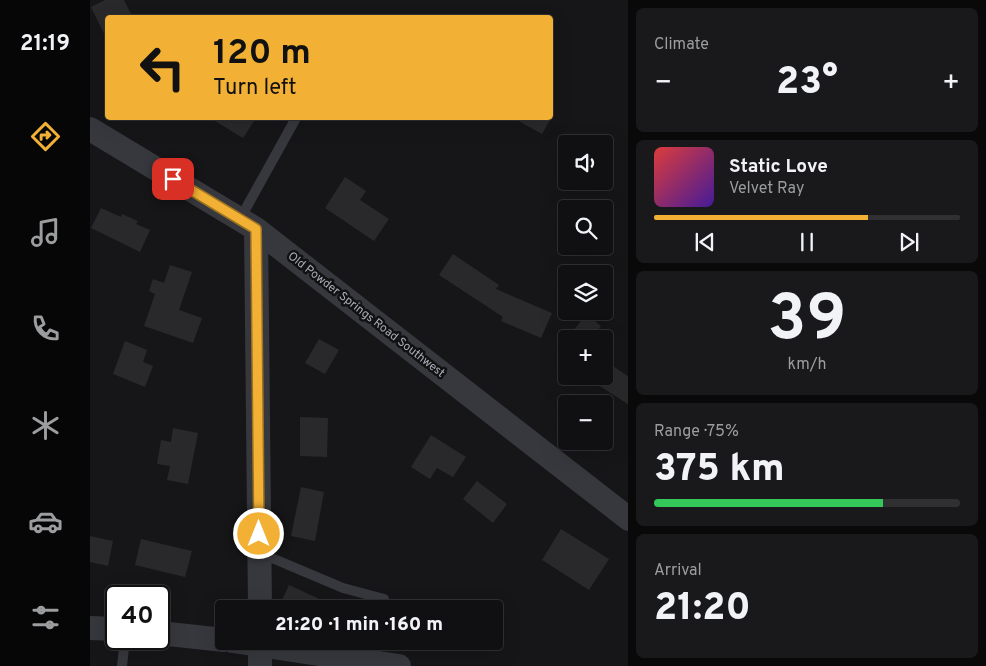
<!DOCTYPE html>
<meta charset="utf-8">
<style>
body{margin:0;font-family:Overpass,sans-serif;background:#19191b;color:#f1f3f6;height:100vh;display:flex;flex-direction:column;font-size:19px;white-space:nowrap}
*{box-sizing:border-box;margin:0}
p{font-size:16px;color:#9c9d9f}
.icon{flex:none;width:28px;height:28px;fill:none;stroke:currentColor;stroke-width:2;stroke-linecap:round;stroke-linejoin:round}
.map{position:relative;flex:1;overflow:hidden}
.details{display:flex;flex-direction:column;gap:8px;padding:8px;background:#09090a;width:358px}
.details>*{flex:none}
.top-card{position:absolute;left:15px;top:15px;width:448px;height:105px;border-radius:5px;box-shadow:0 5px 20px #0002,0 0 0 1px #303032;background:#f2b134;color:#111;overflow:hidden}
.buttons{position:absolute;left:468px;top:135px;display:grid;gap:10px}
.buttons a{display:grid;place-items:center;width:55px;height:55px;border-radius:5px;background:#101012;box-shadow:0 5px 20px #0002,0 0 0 1px #303032;font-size:25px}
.speed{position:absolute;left:15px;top:585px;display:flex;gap:10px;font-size:25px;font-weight:700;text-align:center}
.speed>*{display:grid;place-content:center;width:65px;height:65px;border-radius:50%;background:#101012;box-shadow:0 5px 20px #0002,0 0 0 1px #303032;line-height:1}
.speed .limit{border:2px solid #111;border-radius:8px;background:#fff;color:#111}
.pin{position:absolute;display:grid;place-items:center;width:42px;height:42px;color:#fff;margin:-21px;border-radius:10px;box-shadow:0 2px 8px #0006}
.me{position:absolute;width:55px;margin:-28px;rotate:0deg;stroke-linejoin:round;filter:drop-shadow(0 0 4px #0008)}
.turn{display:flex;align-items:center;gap:18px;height:105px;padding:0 25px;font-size:22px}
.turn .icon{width:65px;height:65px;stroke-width:2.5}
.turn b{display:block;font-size:35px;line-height:42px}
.big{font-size:38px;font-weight:800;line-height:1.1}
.details .widget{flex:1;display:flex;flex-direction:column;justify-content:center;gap:8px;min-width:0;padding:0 18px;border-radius:8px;background:#19191b}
.details .dial{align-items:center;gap:0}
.dial b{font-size:65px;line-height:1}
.song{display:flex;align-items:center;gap:15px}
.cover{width:60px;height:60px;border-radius:8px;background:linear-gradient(135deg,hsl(0 70% 55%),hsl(260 70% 35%))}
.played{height:5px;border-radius:2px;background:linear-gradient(90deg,#f2b134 70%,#303032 70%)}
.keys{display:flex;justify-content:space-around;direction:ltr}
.heat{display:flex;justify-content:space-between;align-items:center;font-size:28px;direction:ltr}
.charge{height:8px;border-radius:4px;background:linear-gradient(90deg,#34c759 75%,#303032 0)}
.trip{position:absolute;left:125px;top:600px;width:288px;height:50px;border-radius:5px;background:#101012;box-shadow:0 5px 20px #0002,0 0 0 1px #303032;font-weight:800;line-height:50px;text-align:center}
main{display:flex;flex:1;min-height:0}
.menu{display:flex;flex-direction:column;width:90px;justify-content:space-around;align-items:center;background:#060607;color:#9c9d9f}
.menu .icon{width:35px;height:35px}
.menu .on{color:#f2b134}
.menu b{font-size:22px;color:#f1f3f6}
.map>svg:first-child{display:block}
</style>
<main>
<nav class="menu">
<b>21:19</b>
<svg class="icon on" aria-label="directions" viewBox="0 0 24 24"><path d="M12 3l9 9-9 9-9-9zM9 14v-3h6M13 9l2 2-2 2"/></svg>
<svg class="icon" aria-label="music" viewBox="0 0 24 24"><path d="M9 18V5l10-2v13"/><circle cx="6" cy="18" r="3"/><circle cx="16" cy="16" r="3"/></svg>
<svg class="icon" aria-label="phone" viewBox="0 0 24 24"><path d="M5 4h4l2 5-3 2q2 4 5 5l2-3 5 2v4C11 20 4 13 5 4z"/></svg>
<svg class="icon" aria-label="climate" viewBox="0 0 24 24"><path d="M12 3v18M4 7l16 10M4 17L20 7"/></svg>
<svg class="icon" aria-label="car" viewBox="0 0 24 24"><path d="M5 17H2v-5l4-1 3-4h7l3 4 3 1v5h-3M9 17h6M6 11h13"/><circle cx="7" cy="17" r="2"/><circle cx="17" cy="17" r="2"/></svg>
<svg class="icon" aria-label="filters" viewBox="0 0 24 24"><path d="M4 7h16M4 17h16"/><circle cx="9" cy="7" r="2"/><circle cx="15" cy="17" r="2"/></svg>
</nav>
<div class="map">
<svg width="539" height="666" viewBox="0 0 539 666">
<rect width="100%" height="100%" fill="#161618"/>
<path fill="#29292c" d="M 15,0 L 34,0 L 43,18 L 18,18 L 18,42 L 1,7 Z
M 120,118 L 166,118 L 153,138 Z
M 423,118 L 461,118 L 452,134 Z
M 255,177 L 276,191 L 270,200 L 299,219 L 284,241 L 235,208 Z
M 11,208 L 31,217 L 32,214 L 48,221 L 46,224 L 60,230 L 50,252 L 1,228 Z
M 363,254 L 409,285 L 406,289 L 462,313 L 451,338 L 411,321 L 413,317 L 349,275 Z
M 80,265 L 102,272 L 89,310 L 112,318 L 103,343 L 54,326 L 65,294 L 59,291 L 63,279 L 74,283 Z
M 496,314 L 511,326 L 502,339 L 496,339 L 484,330 Z
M 229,339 L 249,350 L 235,374 L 215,363 Z
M 35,341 L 57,350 L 53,362 L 63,366 L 55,387 L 23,374 Z
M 514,360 L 539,377 L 539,405 L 494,376 L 514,376 Z
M 210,417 L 238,418 L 237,457 L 210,456 Z
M 83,428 L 108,433 L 98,484 L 77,480 L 80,466 L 67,464 L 71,440 L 81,442 Z
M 341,435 L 376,457 L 363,477 L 347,468 L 340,479 L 321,467 Z
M 387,481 L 417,504 L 403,523 L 373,499 Z
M 211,487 L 234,492 L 225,541 L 201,536 Z
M 471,529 L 519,559 L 499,590 L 452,560 Z
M 0,536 L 23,541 L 18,566 L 0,562 Z
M 51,539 L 102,551 L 95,577 L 45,565 Z
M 199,585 L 251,609 L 188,609 Z"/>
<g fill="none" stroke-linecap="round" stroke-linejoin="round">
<path stroke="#37383d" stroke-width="10" d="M 150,219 L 206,118
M 170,553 L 253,588 L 294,599
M 32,666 L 35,639"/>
<path stroke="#37383d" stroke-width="24" d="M 0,129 L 166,229 L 539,519
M 166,229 L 170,609
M 0,628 L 26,629
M 69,633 L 134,640
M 143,641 L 309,666
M 170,666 L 170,641"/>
</g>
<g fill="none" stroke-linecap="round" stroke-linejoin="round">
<g stroke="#9d7322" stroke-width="12">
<path id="route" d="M 83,179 L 166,229 L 169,534"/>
</g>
<use href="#route" stroke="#f2b134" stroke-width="9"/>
</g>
<g text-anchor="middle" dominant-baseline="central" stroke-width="5" stroke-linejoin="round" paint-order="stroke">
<g font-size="12" fill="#a8adb8" stroke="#111113">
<text transform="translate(276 315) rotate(38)">Old Powder Springs Road Southwest</text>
</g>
</g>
</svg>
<div class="buttons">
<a><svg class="icon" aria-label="sound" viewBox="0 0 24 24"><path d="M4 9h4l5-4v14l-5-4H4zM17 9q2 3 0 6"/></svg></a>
<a><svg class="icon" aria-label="search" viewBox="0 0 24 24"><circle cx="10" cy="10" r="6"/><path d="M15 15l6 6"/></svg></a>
<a><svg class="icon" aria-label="layers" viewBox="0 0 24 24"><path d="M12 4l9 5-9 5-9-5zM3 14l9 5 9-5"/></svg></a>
<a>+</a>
<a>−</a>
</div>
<div class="speed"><div class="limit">40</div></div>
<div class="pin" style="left:83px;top:179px;background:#d93025"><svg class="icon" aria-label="arrive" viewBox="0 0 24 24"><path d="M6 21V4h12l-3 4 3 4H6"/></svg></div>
<svg class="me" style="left:169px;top:534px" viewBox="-20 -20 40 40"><circle r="17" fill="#f2b134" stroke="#fff" stroke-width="3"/><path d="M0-11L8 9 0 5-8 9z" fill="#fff"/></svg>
<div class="trip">21:20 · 1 min · 160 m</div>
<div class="top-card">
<div class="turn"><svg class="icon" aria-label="left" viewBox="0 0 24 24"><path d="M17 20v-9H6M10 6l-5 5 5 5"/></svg><div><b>120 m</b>Turn left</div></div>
</div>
</div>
<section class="details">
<div class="widget"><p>Climate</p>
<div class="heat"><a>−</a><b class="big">23°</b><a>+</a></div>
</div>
<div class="widget">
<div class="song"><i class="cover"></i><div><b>Static Love</b><p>Velvet Ray</p></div></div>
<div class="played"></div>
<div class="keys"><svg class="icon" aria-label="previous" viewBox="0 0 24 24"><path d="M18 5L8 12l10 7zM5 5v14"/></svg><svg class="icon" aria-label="pause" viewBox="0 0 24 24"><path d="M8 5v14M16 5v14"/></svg><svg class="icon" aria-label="next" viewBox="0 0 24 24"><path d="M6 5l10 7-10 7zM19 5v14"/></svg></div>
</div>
<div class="widget dial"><b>39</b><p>km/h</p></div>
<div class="widget"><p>Range · 75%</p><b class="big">375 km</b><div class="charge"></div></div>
<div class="widget"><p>Arrival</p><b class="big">21:20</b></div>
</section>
</main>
